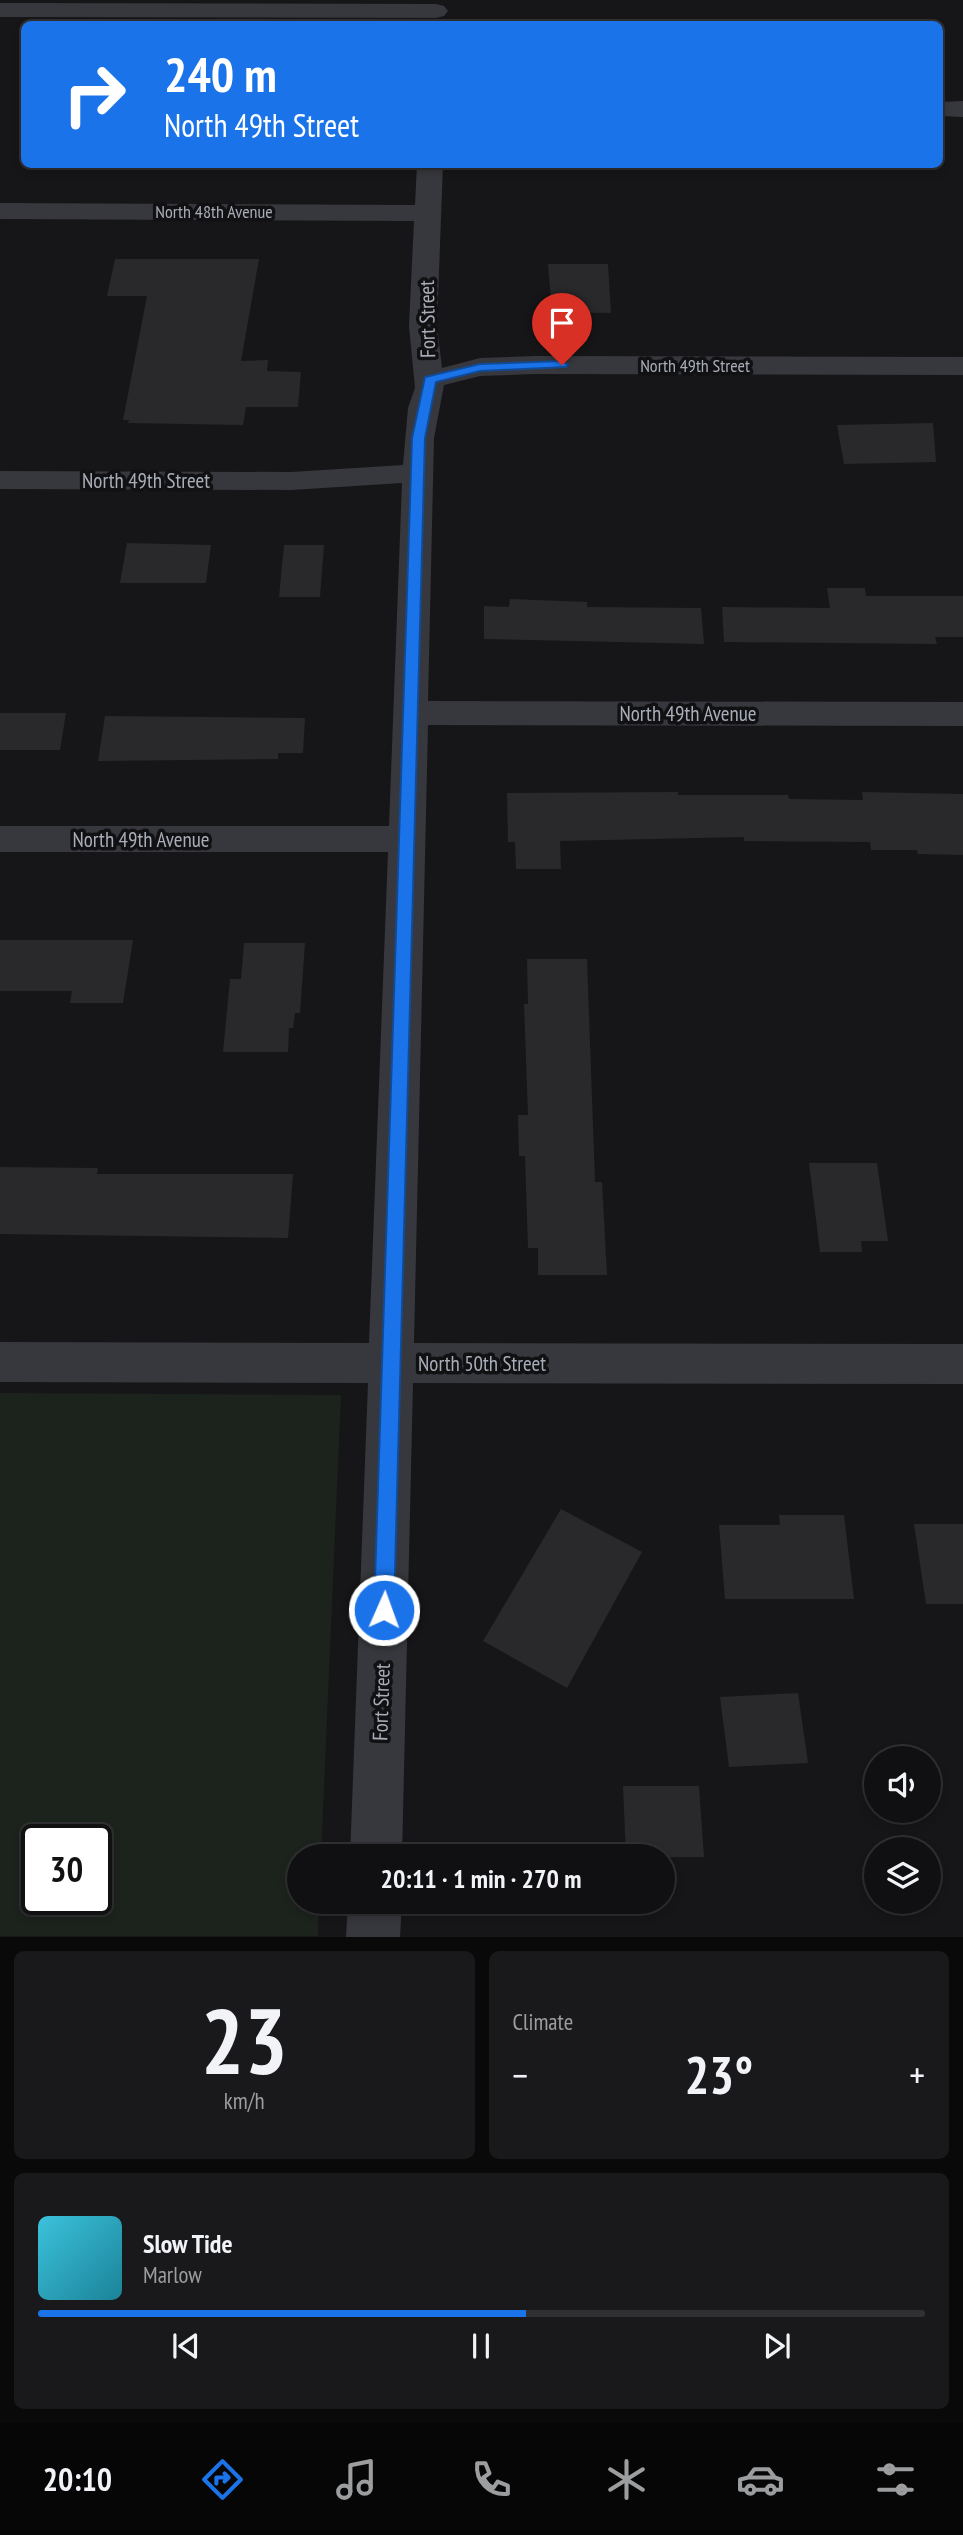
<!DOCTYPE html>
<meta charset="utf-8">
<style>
body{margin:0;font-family:"PT Sans Narrow",sans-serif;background:#19191b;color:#f1f3f6;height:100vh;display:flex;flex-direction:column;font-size:26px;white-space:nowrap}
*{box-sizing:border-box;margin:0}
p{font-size:23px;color:#9c9d9f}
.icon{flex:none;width:38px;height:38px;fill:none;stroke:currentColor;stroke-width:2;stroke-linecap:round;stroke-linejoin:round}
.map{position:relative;height:1937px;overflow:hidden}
.side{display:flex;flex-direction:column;gap:14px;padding:14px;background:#09090a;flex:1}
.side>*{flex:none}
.banner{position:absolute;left:21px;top:21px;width:922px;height:147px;border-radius:10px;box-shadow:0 4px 10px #0003,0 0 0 2px #303032;background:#1a73e8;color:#fff;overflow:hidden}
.buttons{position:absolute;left:864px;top:1746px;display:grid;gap:14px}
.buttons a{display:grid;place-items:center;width:77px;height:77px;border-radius:50%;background:#101012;box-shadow:0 4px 10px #0003,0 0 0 2px #303032;font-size:35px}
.speed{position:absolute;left:21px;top:1824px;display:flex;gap:14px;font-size:35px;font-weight:700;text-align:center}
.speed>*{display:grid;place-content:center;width:91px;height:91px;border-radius:50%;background:#101012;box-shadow:0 4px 10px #0003,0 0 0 2px #303032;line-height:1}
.speed .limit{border:4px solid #111;border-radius:10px;background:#fff;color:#111}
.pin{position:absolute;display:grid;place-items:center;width:60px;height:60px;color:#fff;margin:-72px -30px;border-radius:50% 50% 50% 0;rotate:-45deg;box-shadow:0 0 7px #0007}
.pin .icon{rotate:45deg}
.me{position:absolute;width:77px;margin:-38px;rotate:2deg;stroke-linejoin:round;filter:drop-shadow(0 0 5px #0008)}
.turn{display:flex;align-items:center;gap:24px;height:147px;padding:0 28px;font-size:32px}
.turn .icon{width:91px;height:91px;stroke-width:2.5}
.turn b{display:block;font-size:49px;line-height:60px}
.big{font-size:52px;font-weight:800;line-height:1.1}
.side .card{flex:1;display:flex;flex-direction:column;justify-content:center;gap:10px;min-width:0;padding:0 24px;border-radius:10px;background:#19191b}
.side .dial{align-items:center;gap:0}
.dial b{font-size:91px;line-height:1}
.song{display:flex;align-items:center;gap:21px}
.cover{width:84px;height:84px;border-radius:10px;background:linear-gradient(135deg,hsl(190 70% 55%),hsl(190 70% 35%))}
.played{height:7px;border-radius:4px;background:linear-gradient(90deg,#1a73e8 55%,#303032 55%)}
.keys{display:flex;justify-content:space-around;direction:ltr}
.heat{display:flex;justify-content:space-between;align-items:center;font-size:38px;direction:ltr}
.side .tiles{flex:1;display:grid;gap:14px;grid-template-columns:1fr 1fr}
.card:last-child{grid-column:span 2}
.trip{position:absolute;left:287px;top:1844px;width:388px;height:70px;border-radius:35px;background:#101012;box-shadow:0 4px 10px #0003,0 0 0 2px #303032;font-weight:800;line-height:70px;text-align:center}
.dock{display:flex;height:112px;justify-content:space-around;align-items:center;background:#060607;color:#9c9d9f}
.dock .icon{width:49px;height:49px}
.dock .active{color:#1a73e8}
.dock b{font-size:32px;color:#f1f3f6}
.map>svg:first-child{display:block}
</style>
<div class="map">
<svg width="963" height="1937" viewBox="0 0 963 1937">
<rect width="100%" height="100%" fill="#161618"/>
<path fill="#1c231d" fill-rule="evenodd" d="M 0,1393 L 341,1395 L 321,1857 L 299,1857 L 299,1902 L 319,1902 L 318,1936 L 0,1936 ZM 37,1839 L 96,1839 L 96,1899 L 37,1899 Z"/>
<path fill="#29292c" d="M 115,259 L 259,259 L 241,361 L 268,360 L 267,371 L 301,372 L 298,407 L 246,407 L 243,425 L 128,423 L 129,420 L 123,420 L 147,296 L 107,296 Z
M 548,264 L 608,264 L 611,313 L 552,312 Z
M 933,423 L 936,462 L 844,464 L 837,425 Z
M 127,543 L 211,545 L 206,583 L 120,583 Z
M 284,545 L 324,545 L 320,597 L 279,597 Z
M 827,588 L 865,588 L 866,596 L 963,596 L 963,637 L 935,637 L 937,644 L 724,642 L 722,607 L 830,608 Z
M 510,599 L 587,602 L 587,607 L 701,608 L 704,644 L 484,639 L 484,606 L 509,607 Z
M 0,713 L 66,713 L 60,750 L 0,750 Z
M 105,716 L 305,718 L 303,753 L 278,753 L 278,759 L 98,761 Z
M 678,792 L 678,795 L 788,795 L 789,799 L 863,800 L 862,792 L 963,794 L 963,855 L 918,854 L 917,850 L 871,850 L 870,842 L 744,841 L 744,837 L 560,841 L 561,869 L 516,869 L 515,842 L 508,842 L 507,793 Z
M 0,940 L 133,940 L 123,1003 L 70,1003 L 72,991 L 0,991 Z
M 244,943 L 305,943 L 300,1013 L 295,1013 L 293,1028 L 289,1028 L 288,1052 L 223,1052 L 230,979 L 241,979 Z
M 527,959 L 587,959 L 595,1182 L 602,1182 L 607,1275 L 538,1275 L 538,1248 L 528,1248 L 525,1156 L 519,1156 L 518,1115 L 528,1115 L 524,1004 L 528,1004 Z
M 809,1163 L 877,1163 L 888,1241 L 861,1241 L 862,1252 L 820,1252 Z
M 0,1167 L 98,1168 L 97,1174 L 293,1174 L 288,1238 L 0,1234 Z
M 561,1509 L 642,1552 L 567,1688 L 483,1641 Z
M 779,1515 L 844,1515 L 854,1599 L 725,1599 L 719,1525 L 780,1525 Z
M 914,1524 L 963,1524 L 963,1604 L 926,1604 Z
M 798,1693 L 808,1763 L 729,1767 L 720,1697 Z
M 623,1786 L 699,1786 L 704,1857 L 626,1857 Z"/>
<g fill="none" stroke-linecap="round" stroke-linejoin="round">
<path fill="#37383d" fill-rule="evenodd" d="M 0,3 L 436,4 L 444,6 L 448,11 L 444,16 L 436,18 L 0,17 Z
M 963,101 L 963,117 L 940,116 L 940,102 Z
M 417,164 L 443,164 L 437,326 L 442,368 L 480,358 L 535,356 L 963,357 L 963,375 L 535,374 L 480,376 L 444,385 L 434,438 L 428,701 L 963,702 L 963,726 L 428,725 L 414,1343 L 963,1344 L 963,1384 L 413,1383 L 402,1857 L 350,1857 L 368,1383 L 0,1382 L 0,1342 L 369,1343 L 388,852 L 0,852 L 0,826 L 389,826 L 402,483 L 291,490 L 0,489 L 0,471 L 291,472 L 403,465 L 408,408 L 415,388 L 409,326 L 414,221 L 0,219 L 0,203 L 415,205 Z
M 348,1902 L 402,1902 L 400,1937 L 346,1937 Z"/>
</g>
<path fill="#1a73e8" stroke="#114b97" stroke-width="2" d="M 562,361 L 568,365 L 566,367 L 480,371 L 436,382 L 425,438 L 394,1610 L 391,1616 L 384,1619 L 377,1616 L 374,1610 L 412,438 L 425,377 L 480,364 Z"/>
<g text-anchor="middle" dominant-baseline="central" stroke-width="7" stroke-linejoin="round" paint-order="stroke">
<g font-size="18" fill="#a8adb8" stroke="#111113">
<text x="214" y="211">North 48th Avenue</text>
<text x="695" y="365">North 49th Street</text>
</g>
<g font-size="21" fill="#a8adb8" stroke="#111113">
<text transform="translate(427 319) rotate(-91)">Fort Street</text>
<text x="146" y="480">North 49th Street</text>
<text x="688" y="713">North 49th Avenue</text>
<text x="141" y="839">North 49th Avenue</text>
<text x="482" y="1363">North 50th Street</text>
<text transform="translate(381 1702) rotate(-88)">Fort Street</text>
</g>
</g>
</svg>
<div class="buttons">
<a><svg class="icon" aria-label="sound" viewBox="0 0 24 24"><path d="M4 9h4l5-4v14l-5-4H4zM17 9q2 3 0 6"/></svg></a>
<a><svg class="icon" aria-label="layers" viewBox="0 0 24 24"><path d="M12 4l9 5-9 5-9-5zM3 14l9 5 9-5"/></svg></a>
</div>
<div class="speed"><div class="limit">30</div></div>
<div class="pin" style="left:562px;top:365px;background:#d93025"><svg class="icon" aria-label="arrive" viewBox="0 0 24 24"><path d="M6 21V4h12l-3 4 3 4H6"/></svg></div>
<svg class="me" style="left:384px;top:1610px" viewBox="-20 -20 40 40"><circle r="17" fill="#1a73e8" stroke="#fff" stroke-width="3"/><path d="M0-11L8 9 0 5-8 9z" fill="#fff"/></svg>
<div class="trip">20:11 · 1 min · 270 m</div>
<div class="banner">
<div class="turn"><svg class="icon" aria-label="right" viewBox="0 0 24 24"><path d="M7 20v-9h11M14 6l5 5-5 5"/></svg><div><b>240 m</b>North 49th Street</div></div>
</div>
</div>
<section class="side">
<div class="tiles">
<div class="card dial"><b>23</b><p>km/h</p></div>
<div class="card"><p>Climate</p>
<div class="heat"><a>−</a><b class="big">23°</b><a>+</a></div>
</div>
<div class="card">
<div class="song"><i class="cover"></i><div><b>Slow Tide</b><p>Marlow</p></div></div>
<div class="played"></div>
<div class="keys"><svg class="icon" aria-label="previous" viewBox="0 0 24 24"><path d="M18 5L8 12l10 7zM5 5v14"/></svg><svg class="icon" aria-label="pause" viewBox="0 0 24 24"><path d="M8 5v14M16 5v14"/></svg><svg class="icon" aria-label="next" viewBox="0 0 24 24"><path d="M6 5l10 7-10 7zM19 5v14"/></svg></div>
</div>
</div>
</section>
<nav class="dock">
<b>20:10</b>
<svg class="icon active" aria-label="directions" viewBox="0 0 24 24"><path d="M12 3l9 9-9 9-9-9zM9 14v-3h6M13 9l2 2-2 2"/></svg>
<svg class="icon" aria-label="music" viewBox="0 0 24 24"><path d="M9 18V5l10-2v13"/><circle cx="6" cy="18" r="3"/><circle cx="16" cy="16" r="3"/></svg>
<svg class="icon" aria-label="phone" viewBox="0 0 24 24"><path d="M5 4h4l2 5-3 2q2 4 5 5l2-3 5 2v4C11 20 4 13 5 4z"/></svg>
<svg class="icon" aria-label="climate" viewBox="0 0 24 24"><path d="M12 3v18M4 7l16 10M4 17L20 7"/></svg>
<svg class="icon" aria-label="car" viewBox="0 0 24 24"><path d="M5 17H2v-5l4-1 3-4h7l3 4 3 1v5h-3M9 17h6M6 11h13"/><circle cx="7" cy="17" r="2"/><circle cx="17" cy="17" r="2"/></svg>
<svg class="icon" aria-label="filters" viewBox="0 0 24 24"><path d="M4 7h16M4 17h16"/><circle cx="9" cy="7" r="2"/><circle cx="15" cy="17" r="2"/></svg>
</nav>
